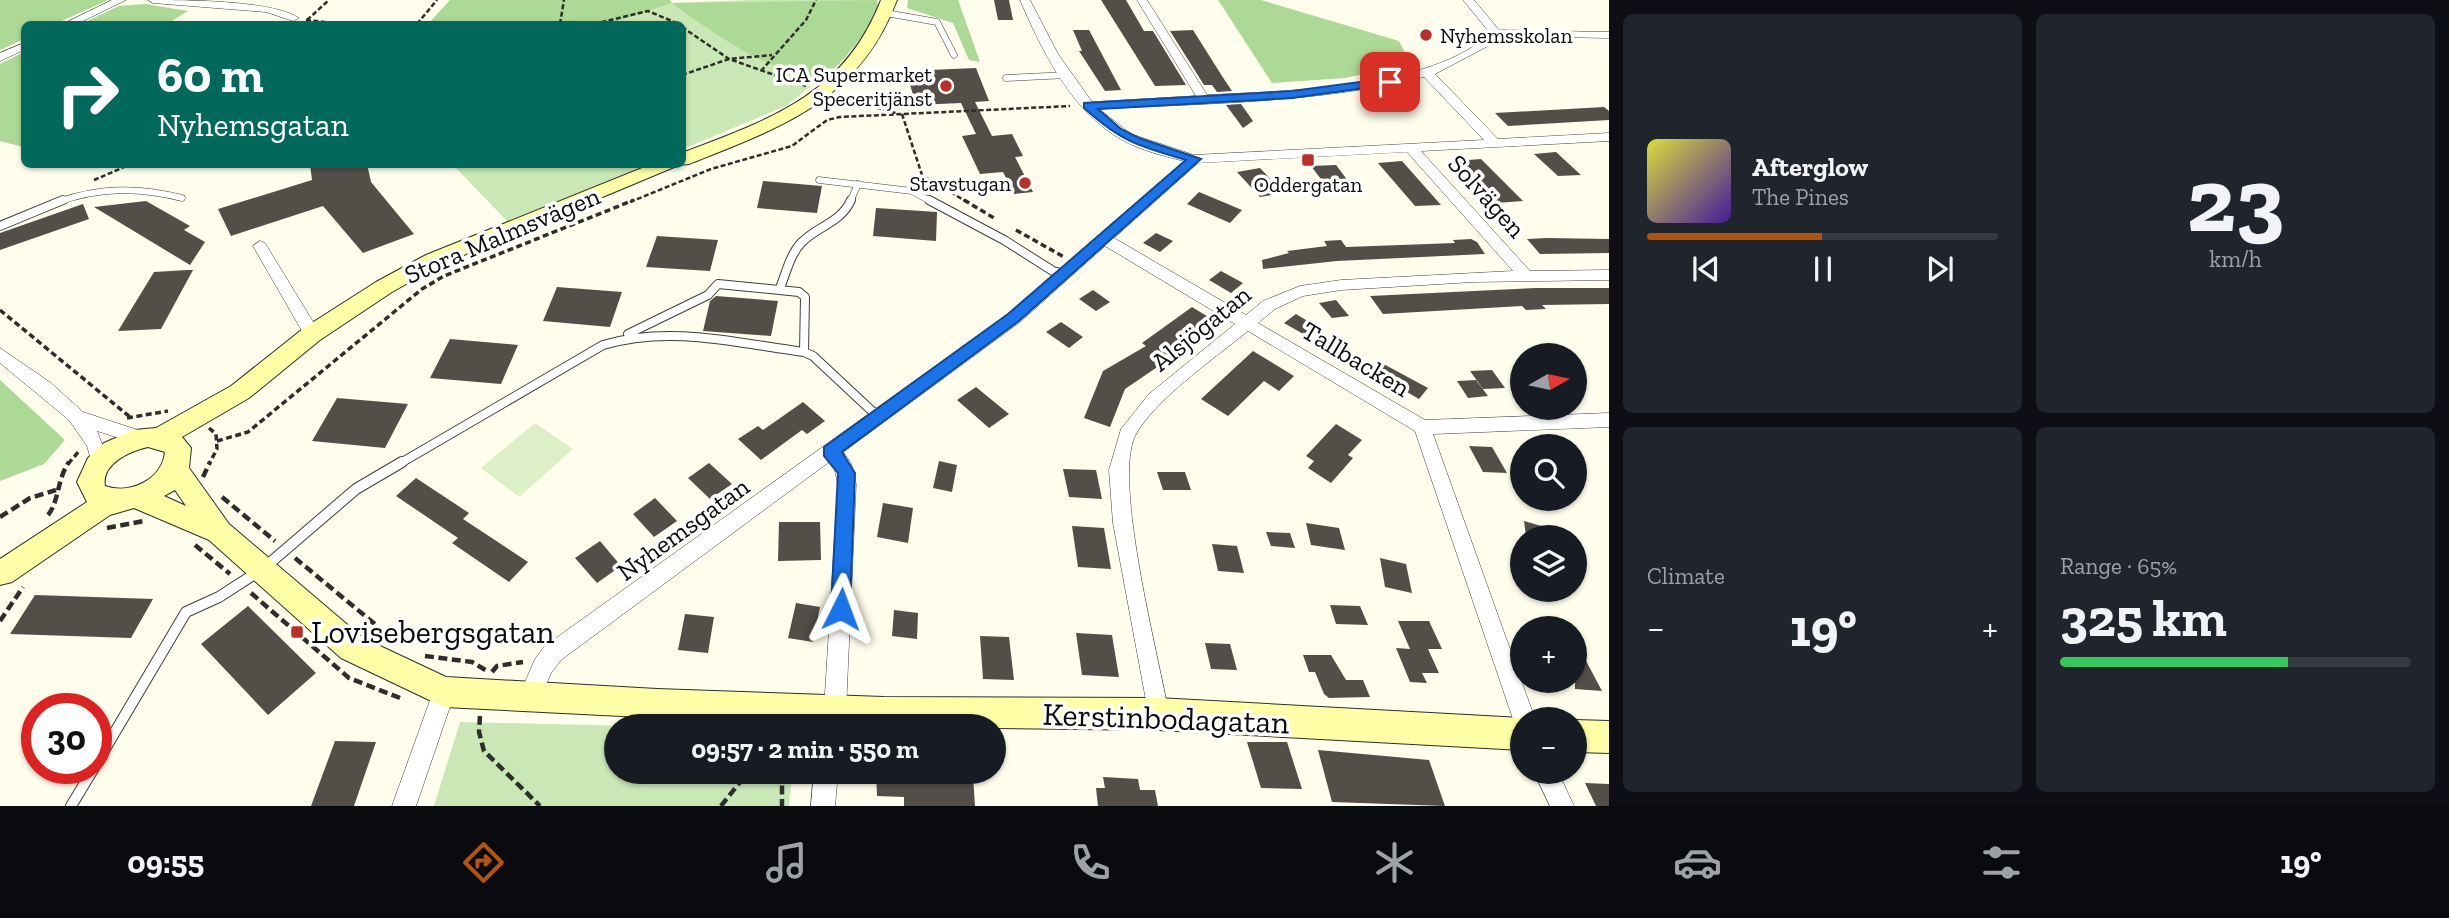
<!DOCTYPE html>
<meta charset="utf-8">
<style>
body{margin:0;font-family:"Zilla Slab",serif;background:#20242c;color:#f1f3f6;height:100vh;display:flex;flex-direction:column;font-size:26px;white-space:nowrap}
*{box-sizing:border-box;margin:0}
p{font-size:23px;color:#9ea1a6}
.icon{flex:none;width:38px;height:38px;fill:none;stroke:currentColor;stroke-width:2;stroke-linecap:round;stroke-linejoin:round}
.map{position:relative;flex:1;overflow:hidden}
.drawer{display:flex;flex-direction:column;gap:14px;padding:14px;background:#0d0f14;width:840px}
.drawer>*{flex:none}
.banner{position:absolute;left:21px;top:21px;width:665px;height:147px;border-radius:10px;box-shadow:0 2px 5px #0004;background:#00695c;color:#fff;overflow:hidden}
.needle{width:46px;rotate:81deg}
.controls{position:absolute;left:1510px;top:343px;display:grid;gap:14px}
.controls a{display:grid;place-items:center;width:77px;height:77px;border-radius:50%;background:#171b24;box-shadow:0 2px 5px #0004;font-size:35px}
.speed{position:absolute;left:21px;top:693px;display:flex;gap:14px;font-size:35px;font-weight:700;text-align:center}
.speed>*{display:grid;place-content:center;width:91px;height:91px;border-radius:50%;background:#171b24;box-shadow:0 2px 5px #0004;line-height:1}
.speed .limit{border:10px solid #d22;background:#fff;color:#111}
.pin{position:absolute;display:grid;place-items:center;width:60px;height:60px;color:#fff;margin:-30px;border-radius:14px;box-shadow:0 4px 10px #0006}
.me{position:absolute;width:77px;margin:-38px;rotate:3deg;stroke-linejoin:round;filter:drop-shadow(0 0 5px #0008)}
.turn{display:flex;align-items:center;gap:24px;height:147px;padding:0 21px;font-size:32px}
.turn .icon{width:91px;height:91px;stroke-width:2.5}
.turn b{display:block;font-size:49px;line-height:60px}
.big{font-size:52px;font-weight:700;line-height:1.1}
.drawer .widget{flex:1;display:flex;flex-direction:column;justify-content:center;gap:10px;min-width:0;padding:0 24px;border-radius:10px;background:#20242c}
.drawer .dial{align-items:center;gap:0}
.dial b{font-size:91px;line-height:1}
.song{display:flex;align-items:center;gap:21px}
.cover{width:84px;height:84px;border-radius:10px;background:linear-gradient(135deg,hsl(60 70% 55%),hsl(260 70% 35%))}
.played{height:7px;border-radius:4px;background:linear-gradient(90deg,#b45309 50%,#363941 50%)}
.keys{display:flex;justify-content:space-around;direction:ltr}
.heat{display:flex;justify-content:space-between;align-items:center;font-size:38px;direction:ltr}
.charge{height:10px;border-radius:5px;background:linear-gradient(90deg,#34c759 65%,#363941 0)}
.drawer .tiles{flex:1;display:grid;gap:14px;grid-template-columns:repeat(2,1fr)}
.trip{position:absolute;left:604px;top:714px;width:402px;height:70px;border-radius:35px;background:#171b24;box-shadow:0 2px 5px #0004;font-weight:700;line-height:70px;text-align:center}
.dock{display:flex;height:112px;justify-content:space-around;align-items:center;background:#090b0e;color:#9ea1a6}
.dock .icon{width:49px;height:49px}
.dock .selected{color:#b45309}
.dock b{font-size:32px;color:#f1f3f6}
main{display:flex;flex:1;min-height:0}
.map>svg:first-child{display:block}
</style>
<main>
<div class="map">
<svg width="1609" height="806" viewBox="0 0 1609 806">
<rect width="100%" height="100%" fill="#fffdeb"/>
<path fill="#cae8b5" d="M 750,0 L 877,0 L 879,14 L 829,72 L 786,106 L 683,149 L 682,24 L 609,24 L 672,3 Z
M 453,165 L 646,165 L 508,222 Z
M 460,722 L 631,726 L 616,726 L 616,772 L 792,772 L 789,806 L 434,806 Z"/>
<path fill="#acd995" d="M 0,0 L 108,0 L 55,24 L 24,24 L 24,39 L 0,50 Z
M 450,0 L 670,0 L 672,3 L 877,0 L 879,14 C 865,30 846,61 830,72 C 797,94 698,23 672,3 L 609,24 L 428,24 Z
M 908,0 L 958,0 L 980,62 L 969,60 L 953,23 L 907,8 Z
M 1218,0 L 1261,0 L 1399,41 L 1411,64 L 1345,78 L 1272,83 Z
M 145,4 L 188,11 L 167,24 L 81,24 L 119,6 Z
M 24,52 L 24,147 L 23,147 L 0,141 L 0,64 Z
M 0,380 L 65,440 L 44,464 L 0,481 Z"/>
<path fill="#ddefc7" d="M 535,423 L 573,449 L 519,497 L 481,468 Z"/>
<path fill="#544e48" d="M 994,0 L 1009,0 L 1013,20 L 998,20 Z
M 1101,0 L 1126,0 L 1144,31 L 1153,31 L 1186,85 L 1155,86 Z
M 1073,30 L 1089,30 L 1121,90 L 1105,91 L 1079,51 L 1082,51 Z
M 1193,30 L 1222,76 L 1232,91 L 1217,92 L 1212,85 L 1204,85 L 1170,31 Z
M 976,68 L 989,101 L 975,102 L 992,136 L 1012,134 L 1023,156 L 1015,157 L 1033,192 L 1014,194 L 1003,172 L 980,174 L 962,136 L 976,134 L 961,103 L 916,105 L 906,71 Z
M 1241,104 L 1253,121 L 1243,128 L 1226,105 Z
M 1604,107 L 1609,111 L 1609,120 L 1508,126 L 1495,113 Z
M 1556,152 L 1581,175 L 1558,176 L 1534,154 Z
M 1481,159 L 1523,201 L 1496,203 L 1455,161 Z
M 1402,161 L 1441,205 L 1415,206 L 1378,163 Z
M 310,164 L 367,164 L 371,182 L 414,234 L 363,253 L 323,206 L 231,236 L 218,209 L 312,180 Z
M 1336,165 L 1355,190 L 1330,191 L 1311,166 Z
M 1260,168 L 1284,193 L 1260,197 L 1237,172 Z
M 763,181 L 822,186 L 817,213 L 757,208 Z
M 1199,192 L 1242,210 L 1230,223 L 1187,204 Z
M 146,201 L 190,226 L 184,230 L 205,242 L 190,265 L 94,207 Z
M 83,204 L 89,219 L 0,250 L 0,233 Z
M 876,208 L 937,212 L 936,241 L 873,236 Z
M 1156,233 L 1173,241 L 1160,252 L 1143,243 Z
M 657,236 L 718,240 L 710,271 L 646,267 Z
M 1547,238 L 1609,239 L 1609,253 L 1540,254 L 1527,239 Z
M 1471,239 L 1477,242 L 1485,254 L 1337,261 L 1263,269 L 1262,260 L 1289,253 L 1287,251 L 1327,246 L 1324,241 L 1341,240 L 1346,247 L 1455,243 L 1453,240 Z
M 187,270 L 193,270 L 161,329 L 118,331 L 154,272 Z
M 1221,271 L 1243,283 L 1231,293 L 1209,280 Z
M 557,287 L 622,292 L 610,327 L 543,321 Z
M 1536,288 L 1609,288 L 1609,304 L 1542,305 L 1546,309 L 1526,310 L 1522,306 L 1383,314 L 1370,296 Z
M 1093,290 L 1110,302 L 1096,311 L 1079,299 Z
M 716,296 L 778,301 L 771,336 L 703,331 L 710,301 Z
M 1336,300 L 1349,316 L 1332,318 L 1319,303 Z
M 1192,307 L 1215,321 L 1188,342 L 1191,344 L 1125,389 L 1110,427 L 1084,418 L 1103,371 L 1146,346 L 1142,343 Z
M 1296,314 L 1316,326 L 1305,335 L 1284,323 Z
M 1061,322 L 1083,337 L 1069,348 L 1046,332 Z
M 450,339 L 518,345 L 501,384 L 430,378 Z
M 1253,351 L 1294,376 L 1279,391 L 1264,381 L 1228,416 L 1201,399 Z
M 1378,361 L 1428,388 L 1419,399 L 1372,372 Z
M 1492,370 L 1505,388 L 1483,389 L 1470,371 Z
M 1476,380 L 1488,396 L 1468,398 L 1457,381 Z
M 976,387 L 1009,414 L 989,428 L 957,400 Z
M 337,398 L 408,404 L 385,448 L 312,441 Z
M 803,402 L 825,421 L 807,434 L 802,430 L 761,460 L 738,439 L 758,426 L 763,430 Z
M 1336,424 L 1362,440 L 1348,455 L 1353,458 L 1331,483 L 1308,468 L 1314,461 L 1306,456 Z
M 1469,446 L 1492,447 L 1507,473 L 1483,472 Z
M 939,461 L 957,465 L 952,492 L 933,488 Z
M 709,463 L 732,484 L 710,499 L 688,478 Z
M 1063,469 L 1096,470 L 1102,499 L 1069,497 Z
M 1157,472 L 1185,472 L 1191,490 L 1163,490 Z
M 416,478 L 469,513 L 463,519 L 528,562 L 509,582 L 452,543 L 458,538 L 396,496 Z
M 655,498 L 677,521 L 654,537 L 633,514 Z
M 883,503 L 913,508 L 908,543 L 877,537 Z
M 1524,521 L 1566,533 L 1566,537 L 1526,536 Z
M 779,522 L 820,522 L 821,560 L 778,561 Z
M 1306,523 L 1339,528 L 1345,550 L 1311,545 Z
M 1072,526 L 1104,528 L 1111,569 L 1078,567 Z
M 1266,532 L 1290,533 L 1295,548 L 1271,546 Z
M 600,541 L 621,566 L 597,583 L 575,558 Z
M 1212,544 L 1237,546 L 1244,573 L 1218,571 Z
M 1380,558 L 1406,564 L 1412,593 L 1385,587 Z
M 35,595 L 153,599 L 131,638 L 10,634 Z
M 796,603 L 820,607 L 813,642 L 788,638 Z
M 1330,605 L 1360,606 L 1368,625 L 1336,624 Z
M 248,606 L 316,673 L 268,715 L 201,644 Z
M 894,610 L 918,613 L 917,639 L 892,636 Z
M 685,614 L 714,617 L 708,653 L 678,650 Z
M 1398,621 L 1429,621 L 1442,649 L 1428,649 L 1439,673 L 1422,673 L 1427,683 L 1410,682 L 1396,648 L 1410,649 Z
M 1076,633 L 1112,635 L 1119,677 L 1082,675 Z
M 980,636 L 1009,637 L 1014,680 L 983,679 Z
M 1575,640 L 1602,691 L 1575,689 Z
M 1205,643 L 1230,644 L 1237,670 L 1211,669 Z
M 1303,655 L 1331,655 L 1346,680 L 1363,680 L 1370,697 L 1329,698 L 1324,694 L 1315,672 L 1309,672 Z
M 335,741 L 376,742 L 354,806 L 311,806 Z
M 1247,742 L 1287,742 L 1302,789 L 1261,788 Z
M 1318,750 L 1429,760 L 1445,806 L 1332,802 Z
M 876,772 L 949,772 L 949,775 L 973,776 L 975,806 L 904,806 L 904,797 L 877,796 Z
M 1103,777 L 1138,779 L 1140,790 L 1155,790 L 1158,806 L 1098,806 L 1096,788 L 1105,788 Z
M 1585,783 L 1609,784 L 1609,806 L 1596,806 Z"/>
<g fill="none" stroke-linecap="round" stroke-linejoin="round">
<g stroke="#3f3f3f" stroke-width="7">
<path id="lane-far2" d="M 886,13 L 937,22 L 954,55
M 1006,78 L 1068,75
M 819,180 L 912,191 L 932,202
M 58,202 C 100,187 139,187 182,198
M 850,202 L 858,184"/>
</g>
<g stroke="#3f3f3f" stroke-width="10">
<path id="lane-far1" d="M 929,200 L 1004,240 L 1053,271 L 1064,274
M 0,226 L 63,200
M 780,288 C 786,273 790,255 801,243 C 817,226 841,223 851,200
M 628,334 L 708,295 L 718,284 L 799,292 L 805,297 L 804,352 L 813,356 L 873,412 L 882,414
M 399,464 L 603,345 C 670,325 736,343 804,352"/>
</g>
<g stroke="#3f3f3f" stroke-width="12">
<path id="lane" d="M 96,764 L 186,612 L 219,597 L 264,568 L 356,489 L 402,462
M 71,806 L 94,768"/>
</g>
<g stroke="#3f3f3f" stroke-width="1">
<path id="street" d="M 112,0 L 126,0 L 77,24 L 63,24 Z
M 148,0 C 183,0 272,0 299,18 L 293,21 L 266,12 L 153,3 Z
M 1020,0 L 1030,0 L 1058,54 L 1092,102 L 1196,96 L 1137,0 L 1147,0 L 1207,95 C 1285,91 1433,89 1490,33 L 1463,0 L 1474,0 L 1499,30 L 1609,32 L 1609,38 L 1499,36 L 1490,45 L 1435,74 L 1498,139 L 1609,133 L 1609,141 L 1421,151 L 1530,271 L 1609,270 L 1609,280 L 1473,282 L 1341,290 L 1303,296 L 1275,309 L 1258,323 L 1425,420 L 1609,413 L 1609,427 L 1433,434 L 1535,719 L 1522,719 L 1522,730 L 1516,727 L 1513,719 L 1415,431 L 1248,331 C 1216,357 1153,401 1135,436 C 1113,482 1159,658 1169,714 L 1166,722 L 1158,725 L 1150,722 L 1113,523 L 1109,470 L 1121,429 L 1149,394 L 1235,324 L 1105,246 L 1020,322 L 843,452 L 851,463 L 856,484 L 846,710 L 841,726 L 819,726 L 824,710 L 838,484 L 834,467 L 829,462 L 561,660 L 551,673 L 537,706 L 529,709 L 521,706 L 518,698 L 535,659 L 545,646 L 1008,314 L 1184,161 C 1160,155 1135,149 1114,135 C 1068,105 1041,48 1020,0 ZM 1424,77 L 1484,140 L 1194,155 L 1131,134 L 1099,109 C 1207,103 1319,103 1424,77 ZM 1407,152 L 1513,271 L 1341,280 L 1300,286 L 1263,301 L 1246,315 L 1114,238 L 1198,163 Z
M 24,43 L 24,50 L 0,61 L 0,53 Z
M 260,241 L 265,243 L 318,330 L 320,334 L 318,338 L 306,338 L 253,246 Z
M 0,348 L 51,383 L 83,412 L 147,433 L 150,438 L 147,443 L 141,445 L 97,431 L 109,462 L 107,467 L 100,469 L 93,467 L 87,446 L 69,420 L 0,363 Z
M 444,681 L 452,684 L 455,692 L 416,806 L 392,806 L 433,692 L 436,684 Z
M 814,772 L 838,772 L 835,806 L 811,806 Z
M 1534,772 L 1558,772 L 1574,806 L 1550,806 Z"/>
</g>
<g stroke="#2e2e2e" stroke-width="2">
<path id="secondary" d="M 881,0 L 897,0 C 859,101 782,127 689,164 L 679,165 L 440,265 L 392,292 L 320,340 L 249,398 L 182,437 L 191,448 L 189,468 L 229,524 L 363,638 L 446,677 L 657,689 L 884,697 L 1158,698 L 1522,718 L 1525,719 L 1522,719 L 1522,750 L 1158,730 L 816,726 L 444,707 L 341,658 L 209,540 L 134,508 L 110,515 L 12,582 L 0,585 L 0,559 L 87,502 L 77,482 L 88,458 L 104,443 L 134,430 L 156,428 L 231,386 L 304,328 L 376,282 L 426,255 L 652,164 L 682,164 L 682,153 C 771,119 844,95 881,0 ZM 148,447 L 165,452 C 162,479 131,495 105,486 C 101,464 130,451 148,447 ZM 175,490 L 186,506 L 164,496 Z
M 1575,720 L 1609,721 L 1609,753 L 1575,752 Z"/>
</g>
<path stroke="#2e2e2e" stroke-width="2.5" stroke-dasharray="5 2.5" stroke-linecap="butt" d="M 306,20 L 343,24
M 307,20 L 329,0
M 417,24 L 437,0
M 560,24 L 564,0
M 594,24 L 648,11 L 679,24
M 682,27 L 729,59 L 806,86
M 761,71 L 806,20 L 816,0
M 682,75 L 729,59 L 772,55
M 840,98 L 896,113
M 902,114 L 922,175 L 967,202
M 94,180 L 131,164
M 630,202 L 711,169 L 792,146 L 827,120 L 840,117 L 1070,106"/>
<path stroke="#2e2e2e" stroke-width="3.5" stroke-dasharray="6 3.5" stroke-linecap="butt" d="M 964,200 L 994,218
M 1016,230 L 1064,257
M 0,310 L 130,417
M 127,418 L 168,411
M 209,428 L 216,434 L 217,449 L 209,464
M 217,441 L 248,432 L 422,289 L 444,276 L 634,200
M 68,464 L 80,450"/>
<path stroke="#2e2e2e" stroke-width="4.5" stroke-dasharray="9 4.5" stroke-linecap="butt" d="M 203,477 L 210,462
M 222,497 L 275,541
M 48,515 C 59,502 57,479 69,462
M 0,517 L 30,498 L 56,490
M 107,528 L 144,521
M 195,545 L 230,574
M 295,558 L 399,644
M 251,593 L 349,678 L 400,698
M 0,621 L 23,587
M 425,656 L 472,662 L 487,671
M 492,672 L 497,666 L 523,662
M 480,716 L 479,732 L 484,751 L 540,806
M 782,772 L 782,806
M 721,806 L 748,772"/>
<use href="#lane-far2" stroke="#fff" stroke-width="6"/>
<use href="#lane-far1" stroke="#fff" stroke-width="8"/>
<use href="#lane" stroke="#fff" stroke-width="10"/>
<use href="#street" fill="#fff" fill-rule="evenodd"/>
<use href="#secondary" fill="#fefea6" fill-rule="evenodd"/>
</g>
<path fill="#1a73e8" stroke="#114b97" stroke-width="2" d="M 1390,78 L 1396,82 L 1394,84 L 1292,98 L 1098,109 L 1121,129 L 1139,138 L 1201,159 L 1019,321 L 842,452 L 855,473 L 850,609 L 847,615 L 841,618 L 834,615 L 831,609 L 838,473 L 824,456 L 824,447 L 1008,314 L 1186,160 C 1138,146 1122,142 1084,108 L 1084,103 L 1292,91 Z"/>
<g fill="#ba3026" stroke="#fff" stroke-width="2.5">
<circle cx="1426" cy="35" r="7"/>
<circle cx="946" cy="86" r="7"/>
<rect x="1301" y="153" width="14" height="14" rx="3.5"/>
<circle cx="1025" cy="183" r="7"/>
<rect x="290" y="625" width="14" height="14" rx="3.5"/>
</g>
<g text-anchor="middle" dominant-baseline="central" stroke-width="7" stroke-linejoin="round" paint-order="stroke">
<g font-size="21" fill="#0c0c0c" stroke="#fff" text-anchor="end">
<text x="1440" y="35" text-anchor="start">Nyhemsskolan</text>
<text x="932" y="74">ICA Supermarket<tspan x="932" dy="24">Speceritjänst</tspan></text>
<text x="1011" y="183">Stavstugan</text>
<text x="1308" y="184" text-anchor="middle">Oddergatan</text>
</g>
<g font-size="26" fill="#0c0c0c" stroke="#fff">
<text transform="translate(1487 196) rotate(48)">Solvägen</text>
<text transform="translate(502 235) rotate(-23)">Stora Malmsvägen</text>
<text transform="translate(1201 328) rotate(-39)">Alsjögatan</text>
<text transform="translate(1356 359) rotate(31)">Tallbacken</text>
<text transform="translate(683 529) rotate(-36)">Nyhemsgatan</text>
</g>
<g font-size="32" fill="#0c0c0c" stroke="#fff" text-anchor="start">
<text x="311" y="632">Lovisebergsgatan</text>
</g>
<g font-size="32" fill="#0c0c0c" stroke="#fff">
<text transform="translate(1166 718) rotate(2)">Kerstinbodagatan</text>
</g>
</g>
</svg>
<div class="controls">
<a><svg class="needle" viewBox="-14 -14 28 28"><path d="M0-13l5 13h-10z" fill="#e53935"/><path d="M0 13l5-13h-10z" fill="#9ea1a6"/></svg></a>
<a><svg class="icon" aria-label="search" viewBox="0 0 24 24"><circle cx="10" cy="10" r="6"/><path d="M15 15l6 6"/></svg></a>
<a><svg class="icon" aria-label="layers" viewBox="0 0 24 24"><path d="M12 4l9 5-9 5-9-5zM3 14l9 5 9-5"/></svg></a>
<a>+</a>
<a>−</a>
</div>
<div class="speed"><div class="limit">30</div></div>
<div class="pin" style="left:1390px;top:82px;background:#d93025"><svg class="icon" aria-label="arrive" viewBox="0 0 24 24"><path d="M6 21V4h12l-3 4 3 4H6"/></svg></div>
<svg class="me" style="left:841px;top:609px" viewBox="-20 -20 40 40"><path d="M0-17L14 15 0 8-14 15z" fill="#1a73e8" stroke="#fff" stroke-width="4"/></svg>
<div class="trip">09:57 · 2 min · 550 m</div>
<div class="banner">
<div class="turn"><svg class="icon" aria-label="right" viewBox="0 0 24 24"><path d="M7 20v-9h11M14 6l5 5-5 5"/></svg><div><b>60 m</b>Nyhemsgatan</div></div>
</div>
</div>
<section class="drawer">
<div class="tiles">
<div class="widget">
<div class="song"><i class="cover"></i><div><b>Afterglow</b><p>The Pines</p></div></div>
<div class="played"></div>
<div class="keys"><svg class="icon" aria-label="previous" viewBox="0 0 24 24"><path d="M18 5L8 12l10 7zM5 5v14"/></svg><svg class="icon" aria-label="pause" viewBox="0 0 24 24"><path d="M8 5v14M16 5v14"/></svg><svg class="icon" aria-label="next" viewBox="0 0 24 24"><path d="M6 5l10 7-10 7zM19 5v14"/></svg></div>
</div>
<div class="widget dial"><b>23</b><p>km/h</p></div>
<div class="widget"><p>Climate</p>
<div class="heat"><a>−</a><b class="big">19°</b><a>+</a></div>
</div>
<div class="widget"><p>Range · 65%</p><b class="big">325 km</b><div class="charge"></div></div>
</div>
</section>
</main>
<nav class="dock">
<b>09:55</b>
<svg class="icon selected" aria-label="directions" viewBox="0 0 24 24"><path d="M12 3l9 9-9 9-9-9zM9 14v-3h6M13 9l2 2-2 2"/></svg>
<svg class="icon" aria-label="music" viewBox="0 0 24 24"><path d="M9 18V5l10-2v13"/><circle cx="6" cy="18" r="3"/><circle cx="16" cy="16" r="3"/></svg>
<svg class="icon" aria-label="phone" viewBox="0 0 24 24"><path d="M5 4h4l2 5-3 2q2 4 5 5l2-3 5 2v4C11 20 4 13 5 4z"/></svg>
<svg class="icon" aria-label="climate" viewBox="0 0 24 24"><path d="M12 3v18M4 7l16 10M4 17L20 7"/></svg>
<svg class="icon" aria-label="car" viewBox="0 0 24 24"><path d="M5 17H2v-5l4-1 3-4h7l3 4 3 1v5h-3M9 17h6M6 11h13"/><circle cx="7" cy="17" r="2"/><circle cx="17" cy="17" r="2"/></svg>
<svg class="icon" aria-label="filters" viewBox="0 0 24 24"><path d="M4 7h16M4 17h16"/><circle cx="9" cy="7" r="2"/><circle cx="15" cy="17" r="2"/></svg>
<b>19°</b>
</nav>
